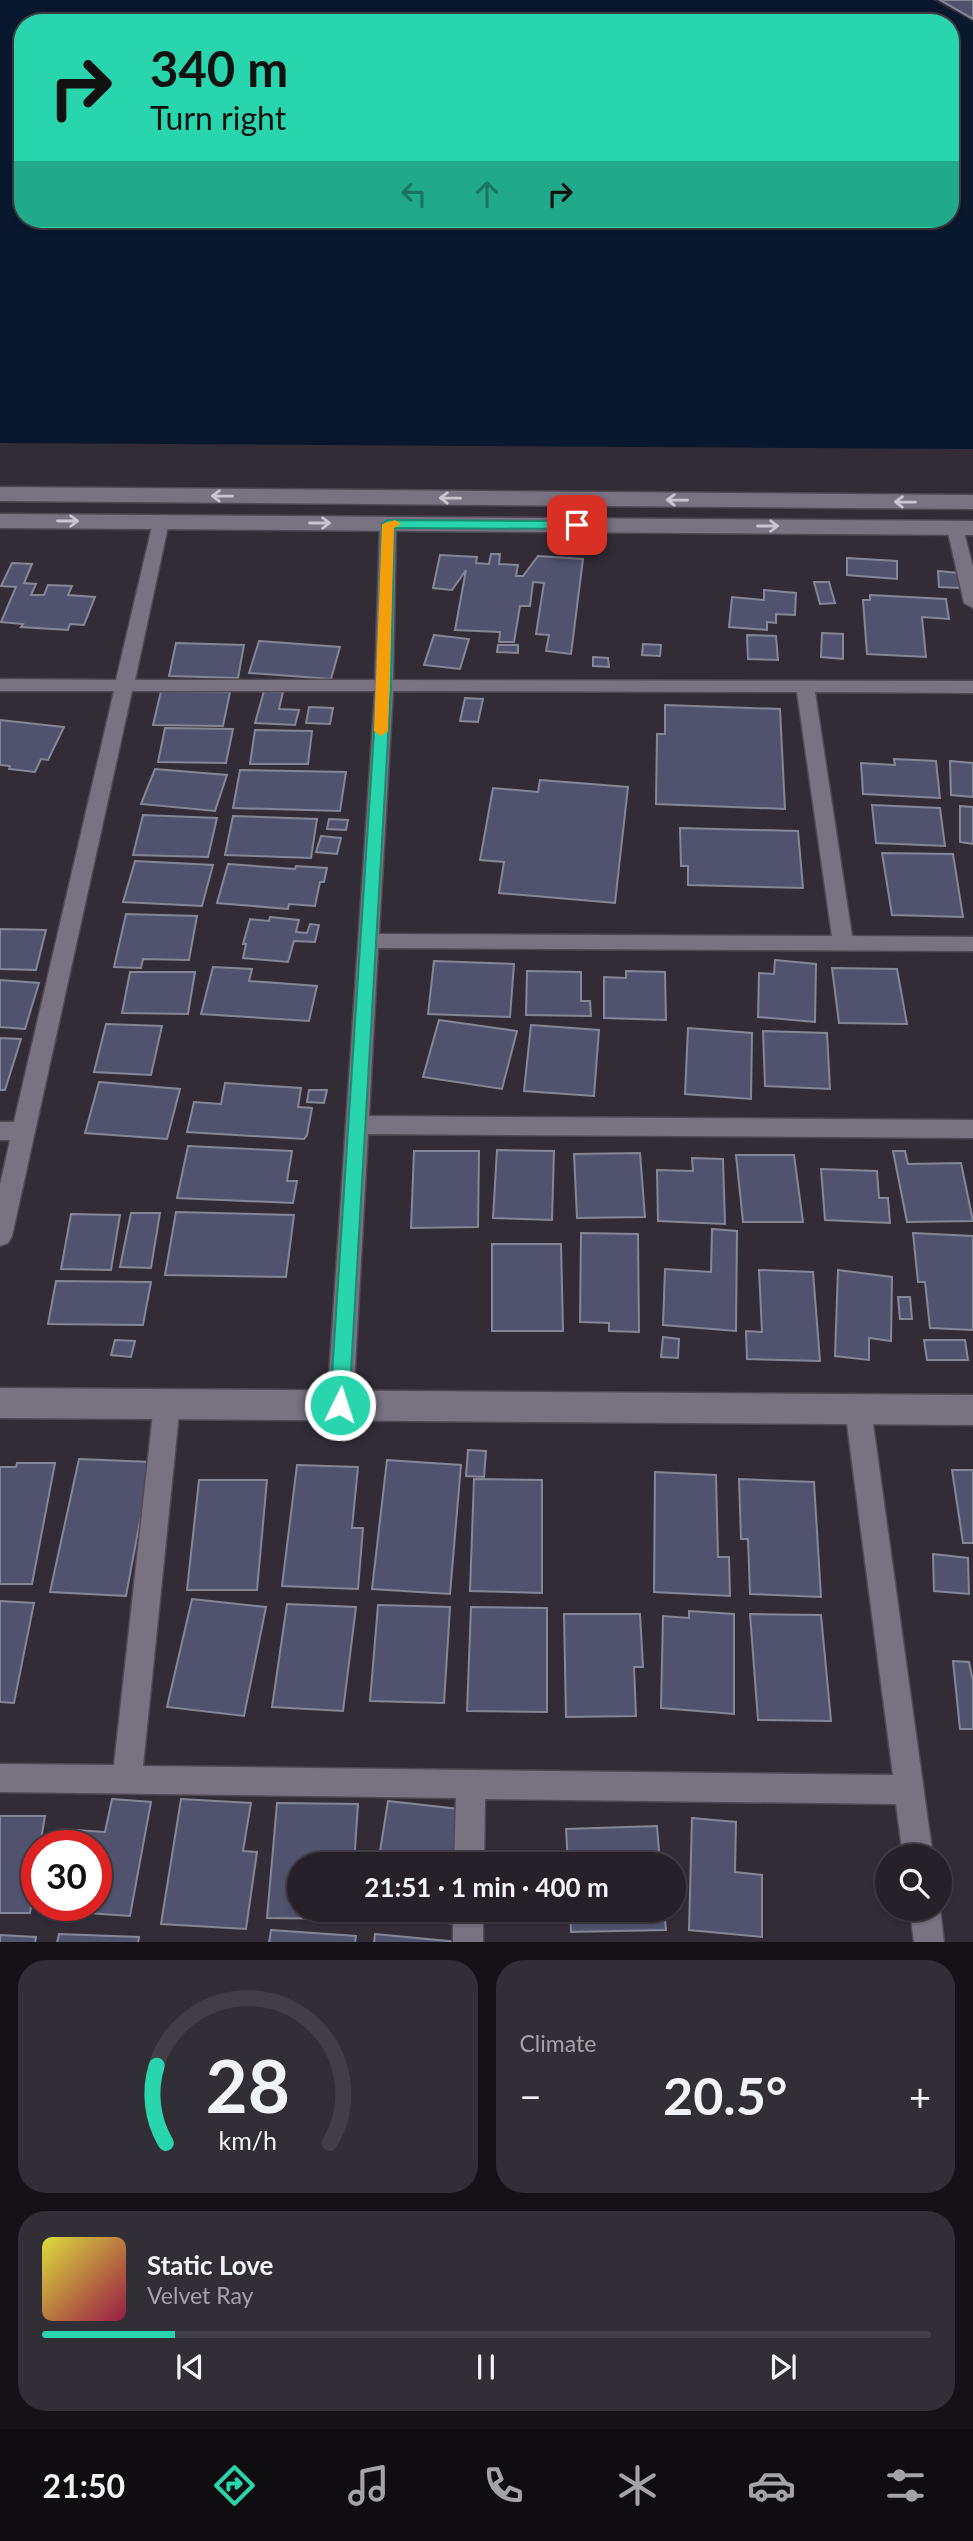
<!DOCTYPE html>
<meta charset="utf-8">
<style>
body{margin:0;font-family:Lato,sans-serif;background:#322e35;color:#f1f3f6;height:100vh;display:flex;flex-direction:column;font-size:26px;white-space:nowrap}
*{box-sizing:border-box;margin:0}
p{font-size:23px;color:#a4a3a8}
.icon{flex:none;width:38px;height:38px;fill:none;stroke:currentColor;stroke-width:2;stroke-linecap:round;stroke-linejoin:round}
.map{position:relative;height:1942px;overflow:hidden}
.side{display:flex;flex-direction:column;gap:18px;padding:18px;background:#151217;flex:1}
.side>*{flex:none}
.banner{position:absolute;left:14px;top:14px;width:945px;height:214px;border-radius:28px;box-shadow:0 2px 5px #0004,0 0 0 2px #423e46;background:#28d5ad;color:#111;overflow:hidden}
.buttons{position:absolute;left:875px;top:1844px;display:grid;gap:14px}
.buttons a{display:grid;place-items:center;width:77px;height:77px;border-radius:50%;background:#262129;box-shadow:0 2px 5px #0004,0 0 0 2px #423e46;font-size:35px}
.speed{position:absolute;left:21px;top:1830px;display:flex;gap:14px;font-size:35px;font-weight:700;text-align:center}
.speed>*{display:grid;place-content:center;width:91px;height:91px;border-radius:50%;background:#262129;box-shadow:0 2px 5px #0004,0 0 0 2px #423e46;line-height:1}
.speed .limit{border:10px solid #d22;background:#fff;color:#111}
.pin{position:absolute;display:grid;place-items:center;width:60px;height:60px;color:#fff;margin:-30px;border-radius:14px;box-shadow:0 4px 10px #0006}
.me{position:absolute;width:77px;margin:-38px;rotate:4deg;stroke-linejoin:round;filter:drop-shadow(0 0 5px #0008)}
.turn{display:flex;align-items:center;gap:24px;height:147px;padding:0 21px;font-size:32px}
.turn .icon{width:91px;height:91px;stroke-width:2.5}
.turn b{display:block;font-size:49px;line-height:60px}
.lanes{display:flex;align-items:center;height:66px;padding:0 21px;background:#0003;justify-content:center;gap:35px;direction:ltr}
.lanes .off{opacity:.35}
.big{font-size:52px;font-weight:700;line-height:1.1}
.side .tile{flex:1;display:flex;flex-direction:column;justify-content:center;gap:10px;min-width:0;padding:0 24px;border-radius:28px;background:#322e35}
.side .dial{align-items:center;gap:0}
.dial svg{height:182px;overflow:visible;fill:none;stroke:#423e46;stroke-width:7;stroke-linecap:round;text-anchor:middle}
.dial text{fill:#f1f3f6;stroke:none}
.song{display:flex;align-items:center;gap:21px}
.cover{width:84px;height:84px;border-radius:10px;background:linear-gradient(135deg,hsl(60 70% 55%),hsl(340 70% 35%))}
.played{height:7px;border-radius:4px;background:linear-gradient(90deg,#28d5ad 15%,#423e46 15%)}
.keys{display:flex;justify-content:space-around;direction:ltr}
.heat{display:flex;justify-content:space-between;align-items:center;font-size:38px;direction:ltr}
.side .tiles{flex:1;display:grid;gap:18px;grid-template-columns:1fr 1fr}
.tile:last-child{grid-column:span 2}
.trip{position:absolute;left:287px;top:1852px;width:399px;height:70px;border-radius:35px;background:#262129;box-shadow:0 2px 5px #0004,0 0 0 2px #423e46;font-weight:700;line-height:70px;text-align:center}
.tabs{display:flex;height:112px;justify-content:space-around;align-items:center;background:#0f0d10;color:#a4a3a8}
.tabs .icon{width:49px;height:49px}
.tabs .on{color:#28d5ad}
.tabs b{font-size:32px;color:#f1f3f6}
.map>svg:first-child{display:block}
</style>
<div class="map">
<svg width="973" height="1943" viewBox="0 0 973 1943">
<rect width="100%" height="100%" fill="#322c37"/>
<path fill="#09182c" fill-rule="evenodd" d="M 0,0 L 933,0 L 973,22 L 973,449 L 0,443 ZM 23,23 L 950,23 L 950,219 L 23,219 Z"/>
<path fill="#51536e" stroke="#868796" stroke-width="2" d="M 940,0 L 973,0 L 973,19 Z
M 491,554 L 500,554 L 499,564 L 518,565 L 516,576 L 523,576 L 538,556 L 583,559 L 571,654 L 546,651 L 549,635 L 536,634 L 544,583 L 533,582 L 530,606 L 520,606 L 514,642 L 499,642 L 500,632 L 455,630 L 466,570 L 452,590 L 433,588 L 440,555 L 477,557 L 476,563 L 489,564 Z
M 847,558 L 897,561 L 897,579 L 847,575 Z
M 12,563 L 32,564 L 24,583 L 36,584 L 31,595 L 44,595 L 48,585 L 72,586 L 68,595 L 95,597 L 84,625 L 70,624 L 68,630 L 21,627 L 23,624 L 1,622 L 16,587 L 1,586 Z
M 938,571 L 959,573 L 960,588 L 939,587 Z
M 814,582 L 829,582 L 835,603 L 820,604 Z
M 764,590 L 796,593 L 795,615 L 776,614 L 776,623 L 767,622 L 767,630 L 729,627 L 732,597 L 764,600 Z
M 870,595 L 946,599 L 949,619 L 922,617 L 926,657 L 867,654 L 863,600 L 870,600 Z
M 822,633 L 843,634 L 843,659 L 821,657 Z
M 434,635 L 469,639 L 460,669 L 424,665 Z
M 747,635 L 776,636 L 778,660 L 748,659 Z
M 259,641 L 340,647 L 331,679 L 249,673 Z
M 176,643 L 244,645 L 238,678 L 169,676 Z
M 643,644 L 661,645 L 660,656 L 642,655 Z
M 498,645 L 518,645 L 518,653 L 497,652 Z
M 593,657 L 608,658 L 609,667 L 593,666 Z
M 161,691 L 230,692 L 223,726 L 153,725 Z
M 264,691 L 283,692 L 279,709 L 299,710 L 295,725 L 255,723 Z
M 465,698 L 483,699 L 478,722 L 460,721 Z
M 665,705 L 780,709 L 785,809 L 656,804 L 657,734 L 665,734 Z
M 309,707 L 333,708 L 330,724 L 306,723 Z
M 0,720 L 64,727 L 48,760 L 41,759 L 35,772 L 9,769 L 10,766 L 0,765 Z
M 165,728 L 233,729 L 226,763 L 158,762 Z
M 255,730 L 312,731 L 308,764 L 250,764 Z
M 894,759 L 936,761 L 940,798 L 863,794 L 861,763 L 895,765 Z
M 950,761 L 973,763 L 973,797 L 951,795 Z
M 155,769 L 227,775 L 215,811 L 141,804 Z
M 240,770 L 346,772 L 340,811 L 233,808 Z
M 540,780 L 628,787 L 615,903 L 499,893 L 504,862 L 480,860 L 493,788 L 538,792 Z
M 872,805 L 940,808 L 945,846 L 876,843 Z
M 960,806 L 973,807 L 973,844 L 960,842 Z
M 143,815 L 217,818 L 208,857 L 133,855 Z
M 233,816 L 317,819 L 311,858 L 225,855 Z
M 329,819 L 348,820 L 346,830 L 327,829 Z
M 680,828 L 798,831 L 803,888 L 688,885 L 688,866 L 681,866 Z
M 321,836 L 341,838 L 337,854 L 316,852 Z
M 882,853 L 953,854 L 963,917 L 892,915 Z
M 135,861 L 213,865 L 202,906 L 123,902 Z
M 228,864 L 295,869 L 296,866 L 327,868 L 324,882 L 320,882 L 315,906 L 289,904 L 288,909 L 217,903 Z
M 126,914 L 197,916 L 189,960 L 143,959 L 141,968 L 114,967 Z
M 270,917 L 299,920 L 296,932 L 307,933 L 310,924 L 319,925 L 315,942 L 294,941 L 288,962 L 243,958 L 246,944 L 243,944 L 250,919 L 269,921 Z
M 0,929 L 46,930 L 36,970 L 0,969 Z
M 775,960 L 816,964 L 815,1022 L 758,1017 L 759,973 L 774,974 Z
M 434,961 L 514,964 L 510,1017 L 428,1014 Z
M 213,967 L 252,969 L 249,981 L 317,986 L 309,1021 L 201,1014 Z
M 832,968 L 897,969 L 907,1024 L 839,1023 Z
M 527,971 L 581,972 L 581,1001 L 590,1001 L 591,1016 L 526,1015 Z
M 626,971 L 665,972 L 666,1020 L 604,1018 L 604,977 L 626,978 Z
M 130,972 L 195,972 L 188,1014 L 122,1013 Z
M 0,980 L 39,983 L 25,1029 L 0,1027 Z
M 439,1020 L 517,1031 L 502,1089 L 423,1077 Z
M 106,1024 L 162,1026 L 151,1075 L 94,1072 Z
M 531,1025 L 599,1030 L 594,1096 L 524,1091 Z
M 688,1028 L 752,1033 L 751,1099 L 685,1094 Z
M 763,1031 L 827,1033 L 830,1089 L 765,1086 Z
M 0,1038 L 21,1039 L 5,1090 L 0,1090 Z
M 99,1082 L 180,1089 L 167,1139 L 85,1133 Z
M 225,1083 L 301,1088 L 298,1107 L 312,1108 L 307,1135 L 304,1139 L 187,1132 L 194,1102 L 221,1104 Z
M 309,1090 L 327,1090 L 324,1103 L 307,1102 Z
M 188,1146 L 292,1151 L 287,1181 L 297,1181 L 293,1203 L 177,1198 Z
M 497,1150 L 554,1151 L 552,1220 L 493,1218 Z
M 414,1151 L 479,1151 L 478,1227 L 411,1228 Z
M 893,1151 L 905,1151 L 908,1164 L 961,1163 L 973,1221 L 907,1222 Z
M 640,1153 L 645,1217 L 577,1218 L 574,1154 Z
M 736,1155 L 794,1155 L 803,1222 L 743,1222 Z
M 692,1158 L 723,1159 L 725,1224 L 658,1221 L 657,1170 L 693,1171 Z
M 821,1169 L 877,1171 L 879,1198 L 888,1198 L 890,1223 L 825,1220 Z
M 176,1212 L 294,1215 L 286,1277 L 165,1275 Z
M 131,1213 L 160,1213 L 151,1268 L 120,1267 Z
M 71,1214 L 120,1215 L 111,1270 L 61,1269 Z
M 712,1229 L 737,1231 L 736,1331 L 663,1325 L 665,1269 L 711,1272 Z
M 581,1233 L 638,1234 L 639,1332 L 609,1331 L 609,1323 L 580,1322 Z
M 913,1233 L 973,1236 L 973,1330 L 930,1328 L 925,1282 L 918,1282 Z
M 492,1244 L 561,1244 L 563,1331 L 492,1331 Z
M 759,1270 L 813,1272 L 820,1361 L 747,1359 L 746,1331 L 762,1332 Z
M 838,1270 L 892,1277 L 891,1341 L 869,1338 L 869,1360 L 835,1356 Z
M 56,1281 L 151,1282 L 143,1325 L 48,1324 Z
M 898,1297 L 910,1297 L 912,1319 L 900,1319 Z
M 663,1337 L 679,1339 L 678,1358 L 661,1357 Z
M 115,1340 L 135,1341 L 131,1357 L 111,1355 Z
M 924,1340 L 965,1340 L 968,1360 L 927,1360 Z
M 468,1450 L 486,1451 L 484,1477 L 466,1476 Z
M 79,1459 L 151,1462 L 126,1596 L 50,1592 Z
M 387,1460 L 461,1465 L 450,1594 L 372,1589 Z
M 17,1463 L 55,1463 L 32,1584 L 0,1584 L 0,1467 L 16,1467 Z
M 297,1465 L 358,1467 L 352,1528 L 363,1528 L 358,1589 L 282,1586 Z
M 952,1470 L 973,1470 L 973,1543 L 963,1543 Z
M 655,1472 L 716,1475 L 718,1557 L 729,1557 L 730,1596 L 654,1592 Z
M 474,1479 L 542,1480 L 542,1593 L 470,1591 Z
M 739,1479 L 814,1482 L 821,1597 L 750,1594 L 748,1539 L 741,1539 Z
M 199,1480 L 267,1480 L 257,1590 L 187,1590 Z
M 933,1554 L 968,1558 L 969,1594 L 934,1591 Z
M 192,1599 L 266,1607 L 244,1716 L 167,1707 Z
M 0,1601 L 34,1603 L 14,1703 L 0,1702 Z
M 287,1604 L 356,1607 L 343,1711 L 272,1707 Z
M 378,1605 L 450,1607 L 444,1703 L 370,1701 Z
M 471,1607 L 547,1608 L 547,1712 L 467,1711 Z
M 689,1611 L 734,1614 L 734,1714 L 661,1708 L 663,1616 L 689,1618 Z
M 564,1614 L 640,1614 L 643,1667 L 634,1667 L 636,1716 L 566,1717 Z
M 750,1614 L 821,1615 L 831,1721 L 758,1720 Z
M 953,1661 L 969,1662 L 973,1681 L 973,1729 L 960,1729 Z
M 112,1799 L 151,1802 L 130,1916 L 59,1911 L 60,1906 L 96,1906 L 96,1846 L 73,1846 L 76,1830 L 105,1832 Z
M 181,1799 L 251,1803 L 243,1851 L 257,1852 L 246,1929 L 161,1924 Z
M 388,1801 L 468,1810 L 461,1864 L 378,1864 Z
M 277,1803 L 358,1804 L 354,1864 L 299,1864 L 299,1909 L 351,1909 L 351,1919 L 267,1918 Z
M 0,1816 L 45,1816 L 40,1846 L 37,1846 L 37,1868 L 30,1913 L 0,1913 Z
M 692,1818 L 736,1822 L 735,1872 L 762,1875 L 762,1937 L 689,1930 Z
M 657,1826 L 660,1864 L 568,1864 L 566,1829 Z
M 371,1909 L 456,1909 L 454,1924 L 370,1914 Z
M 570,1909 L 664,1909 L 666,1930 L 571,1932 Z
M 271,1930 L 356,1936 L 355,1943 L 269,1943 Z
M 59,1934 L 139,1937 L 138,1943 L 57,1943 Z
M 375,1934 L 458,1942 L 458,1943 L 374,1943 Z
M 0,1935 L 36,1937 L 35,1943 L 0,1943 Z"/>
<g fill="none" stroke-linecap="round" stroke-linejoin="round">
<g stroke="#4f4953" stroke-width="3">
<path id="street" d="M 161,517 L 169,522 L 135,680 L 375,680 L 380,524 L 388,519 L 396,524 L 393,680 L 973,681 L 973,693 L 815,692 L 852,936 L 973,937 L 973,951 L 378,948 L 369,1116 L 973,1120 L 973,1138 L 368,1134 L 353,1405 L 349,1413 L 340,1416 L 331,1413 L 327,1405 L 375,691 L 132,691 L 12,1236 L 8,1243 L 0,1246 L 0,1185 L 10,1140 L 0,1140 L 0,1122 L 14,1122 L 114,691 L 0,691 L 0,679 L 116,680 L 153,522 ZM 393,691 L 797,692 L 832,936 L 379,934 Z
M 955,523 L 963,528 L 973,567 L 973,608 L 964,603 L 947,528 Z
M 167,1393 L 176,1396 L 180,1404 L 143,1766 L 893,1775 L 845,1409 L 849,1401 L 858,1398 L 867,1401 L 871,1409 L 933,1857 L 903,1857 L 896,1804 L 485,1799 L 484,1864 L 454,1864 L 456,1798 L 0,1792 L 0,1764 L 114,1765 L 154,1404 L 158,1396 Z
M 453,1909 L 483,1909 L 483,1943 L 453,1943 Z
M 910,1909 L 940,1908 L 944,1943 L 914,1943 Z"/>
</g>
<g stroke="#4f4953" stroke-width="3">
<path id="secondary" d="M 0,487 L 973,495 L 973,509 L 0,501 Z
M 0,514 L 973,521 L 973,535 L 0,528 Z
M 0,1388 L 973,1395 L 973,1425 L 0,1418 Z"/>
</g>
<use href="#street" fill="#797280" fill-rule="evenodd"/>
<use href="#secondary" fill="#797280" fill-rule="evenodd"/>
</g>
<defs><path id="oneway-shaft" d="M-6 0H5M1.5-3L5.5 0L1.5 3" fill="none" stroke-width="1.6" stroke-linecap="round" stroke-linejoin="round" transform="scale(1.75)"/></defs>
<g stroke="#cac5ce">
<use href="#oneway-shaft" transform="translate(222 496) rotate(-179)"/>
<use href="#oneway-shaft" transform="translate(450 498) rotate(-179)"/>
<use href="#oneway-shaft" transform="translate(677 500) rotate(-179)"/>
<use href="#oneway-shaft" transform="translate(905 502) rotate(-179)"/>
<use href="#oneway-shaft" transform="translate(68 521)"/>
<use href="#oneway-shaft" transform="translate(320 523)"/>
<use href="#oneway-shaft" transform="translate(768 526)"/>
</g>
<path fill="#28d5ad" stroke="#1a8a70" stroke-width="2" d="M 388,520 L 577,521 L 583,525 L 577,529 L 394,528 L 391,687 L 349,1405 L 347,1411 L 340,1414 L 333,1411 L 330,1405 L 377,687 L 382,524 Z"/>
<path fill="#f59e0b" d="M 395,520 L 401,524 L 394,528 L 388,731 L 381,736 L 374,731 L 382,524 Z"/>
</svg>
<div class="buttons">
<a><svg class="icon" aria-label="search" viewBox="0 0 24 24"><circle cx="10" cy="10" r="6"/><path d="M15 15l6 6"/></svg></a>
</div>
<div class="speed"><div class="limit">30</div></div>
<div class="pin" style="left:577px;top:525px;background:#d93025"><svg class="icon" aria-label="arrive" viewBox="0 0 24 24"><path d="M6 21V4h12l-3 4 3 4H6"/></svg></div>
<svg class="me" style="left:340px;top:1405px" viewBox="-20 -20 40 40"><circle r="17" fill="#28d5ad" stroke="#fff" stroke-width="3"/><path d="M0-11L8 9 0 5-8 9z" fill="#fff"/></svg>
<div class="trip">21:51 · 1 min · 400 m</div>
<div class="banner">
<div class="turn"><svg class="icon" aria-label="right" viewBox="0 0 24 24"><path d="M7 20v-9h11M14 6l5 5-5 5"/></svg><div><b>340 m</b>Turn right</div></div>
<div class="lanes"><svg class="icon off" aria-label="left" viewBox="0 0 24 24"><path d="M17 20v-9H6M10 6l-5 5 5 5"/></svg><svg class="icon off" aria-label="ahead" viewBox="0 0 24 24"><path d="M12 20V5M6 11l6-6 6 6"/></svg><svg class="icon" aria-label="right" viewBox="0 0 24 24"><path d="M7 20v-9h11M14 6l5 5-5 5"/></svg></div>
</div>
</div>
<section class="side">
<div class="tiles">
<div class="tile dial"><svg viewBox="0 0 100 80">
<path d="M14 69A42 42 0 1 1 86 69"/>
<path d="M14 69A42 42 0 0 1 10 35" stroke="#28d5ad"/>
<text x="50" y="56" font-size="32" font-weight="700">28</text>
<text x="50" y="72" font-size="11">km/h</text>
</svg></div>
<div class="tile"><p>Climate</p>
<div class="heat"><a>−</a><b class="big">20.5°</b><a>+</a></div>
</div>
<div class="tile">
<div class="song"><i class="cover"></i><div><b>Static Love</b><p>Velvet Ray</p></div></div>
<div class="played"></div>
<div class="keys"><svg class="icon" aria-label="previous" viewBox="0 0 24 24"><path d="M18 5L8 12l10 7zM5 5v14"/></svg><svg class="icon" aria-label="pause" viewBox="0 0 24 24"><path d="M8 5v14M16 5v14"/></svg><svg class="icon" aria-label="next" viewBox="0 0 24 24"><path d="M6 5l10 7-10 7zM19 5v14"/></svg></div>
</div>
</div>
</section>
<nav class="tabs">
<b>21:50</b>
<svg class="icon on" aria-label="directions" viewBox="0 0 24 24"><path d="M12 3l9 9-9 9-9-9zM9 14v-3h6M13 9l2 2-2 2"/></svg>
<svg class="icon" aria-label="music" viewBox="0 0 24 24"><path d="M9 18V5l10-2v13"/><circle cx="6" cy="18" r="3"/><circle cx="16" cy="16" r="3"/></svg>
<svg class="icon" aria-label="phone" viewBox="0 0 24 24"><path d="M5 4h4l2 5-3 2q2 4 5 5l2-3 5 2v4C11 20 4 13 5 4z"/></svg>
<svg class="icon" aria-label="climate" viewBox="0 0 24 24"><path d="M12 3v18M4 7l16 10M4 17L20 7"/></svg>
<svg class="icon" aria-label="car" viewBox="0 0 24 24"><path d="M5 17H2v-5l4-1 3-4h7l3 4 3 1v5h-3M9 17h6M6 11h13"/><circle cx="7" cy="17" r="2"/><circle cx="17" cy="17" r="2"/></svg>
<svg class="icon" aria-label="filters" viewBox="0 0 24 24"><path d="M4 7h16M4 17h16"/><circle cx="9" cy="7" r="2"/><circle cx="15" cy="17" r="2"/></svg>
</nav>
